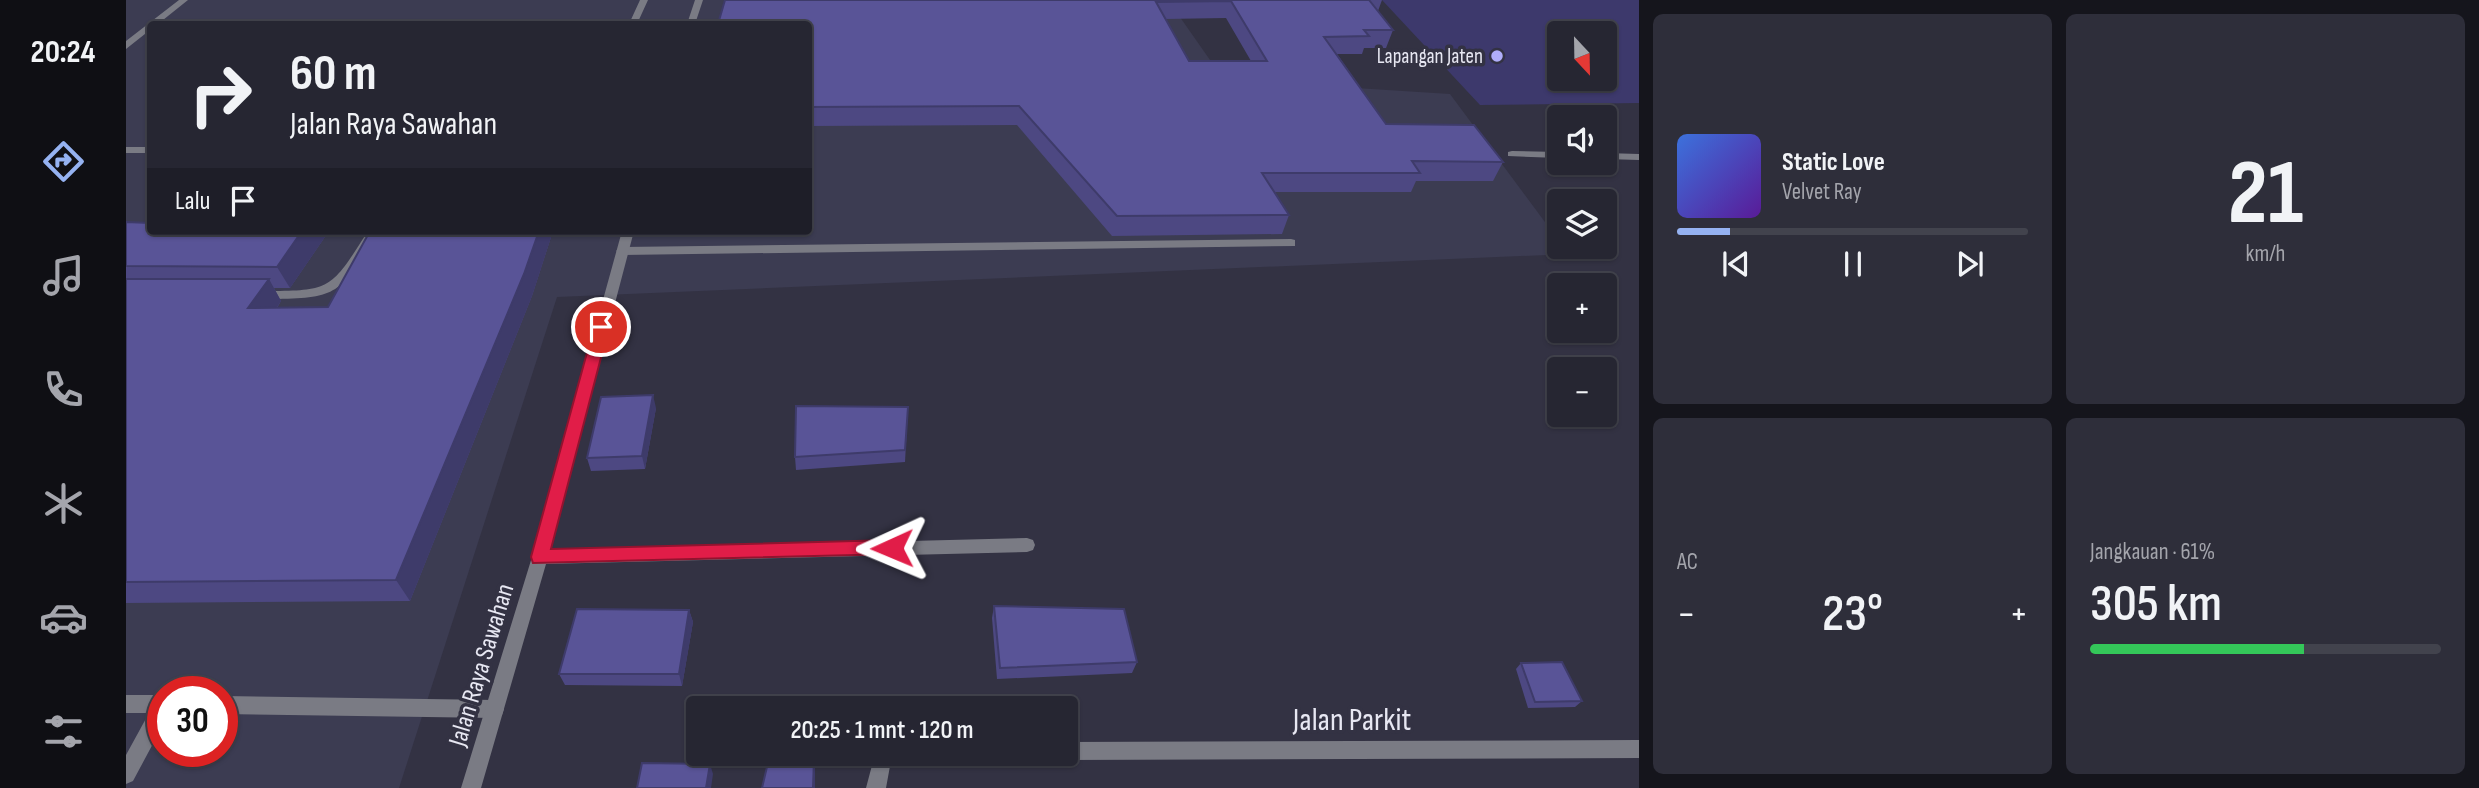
<!DOCTYPE html>
<html lang="id">
<meta charset="utf-8">
<style>
body{margin:0;font-family:"Sofia Sans Condensed",sans-serif;background:#2e2e3a;color:#f1f3f6;height:100vh;display:flex;flex-direction:column;font-size:26px;white-space:nowrap}
*{box-sizing:border-box;margin:0}
p{font-size:23px;color:#a4a5ac}
.icon{flex:none;width:38px;height:38px;fill:none;stroke:currentColor;stroke-width:2;stroke-linecap:round;stroke-linejoin:round}
.map{position:relative;flex:1;overflow:hidden}
.panel{display:flex;flex-direction:column;gap:14px;padding:14px;background:#15151c;width:840px}
.panel>*{flex:none}
.hud{position:absolute;left:21px;top:21px;width:665px;height:214px;border-radius:7px;box-shadow:0 2px 5px #0004,0 0 0 2px #42434d;background:#262632;color:#f1f3f6;overflow:hidden}
.needle{width:46px;rotate:158deg}
.fabs{position:absolute;left:1421px;top:21px;display:grid;gap:14px}
.fabs a{display:grid;place-items:center;width:70px;height:70px;border-radius:7px;background:#262632;box-shadow:0 2px 5px #0004,0 0 0 2px #42434d;font-size:35px}
.speed{position:absolute;left:21px;top:676px;display:flex;gap:14px;font-size:35px;font-weight:700;text-align:center}
.speed>*{display:grid;place-content:center;width:91px;height:91px;border-radius:50%;background:#262632;box-shadow:0 2px 5px #0004,0 0 0 2px #42434d;line-height:1}
.speed .limit{border:10px solid #d22;background:#fff;color:#111}
.pin{position:absolute;display:grid;place-items:center;width:60px;height:60px;color:#fff;margin:-30px;border:4px solid #fff;border-radius:50%;box-shadow:0 2px 7px #0007}
.me{position:absolute;width:77px;margin:-38px;rotate:269deg;stroke-linejoin:round;filter:drop-shadow(0 0 5px #0008)}
.turn{display:flex;align-items:center;gap:24px;height:147px;padding:0 28px;font-size:32px}
.turn .icon{width:91px;height:91px;stroke-width:2.5}
.turn b{display:block;font-size:49px;line-height:60px}
.then{display:flex;align-items:center;height:66px;padding:0 28px;background:#0003;gap:14px;font-size:26px}
.big{font-size:52px;font-weight:600;line-height:1.1}
.panel .card{flex:1;display:flex;flex-direction:column;justify-content:center;gap:10px;min-width:0;padding:0 24px;border-radius:10px;background:#2e2e3a}
.panel .dial{align-items:center;gap:0}
.dial b{font-size:91px;line-height:1}
.song{display:flex;align-items:center;gap:21px}
.cover{width:84px;height:84px;border-radius:10px;background:linear-gradient(135deg,hsl(220 70% 55%),hsl(270 70% 35%))}
.played{height:7px;border-radius:4px;background:linear-gradient(90deg,#95b2f1 15%,#42434d 15%)}
.keys{display:flex;justify-content:space-around;direction:ltr}
.heat{display:flex;justify-content:space-between;align-items:center;font-size:38px;direction:ltr}
.charge{height:10px;border-radius:5px;background:linear-gradient(90deg,#34c759 61%,#42434d 0)}
.panel .tiles{flex:1;display:grid;gap:14px;grid-template-columns:repeat(2,1fr)}
.trip{position:absolute;left:560px;top:696px;width:392px;height:70px;border-radius:7px;background:#262632;box-shadow:0 2px 5px #0004,0 0 0 2px #42434d;font-weight:600;line-height:70px;text-align:center}
main{display:flex;flex:1;min-height:0}
.tabs{display:flex;flex-direction:column;width:126px;justify-content:space-around;align-items:center;background:#0f0f14;color:#a4a5ac}
.tabs .icon{width:49px;height:49px}
.tabs .selected{color:#95b2f1}
.tabs b{font-size:32px;color:#f1f3f6}
.map>svg:first-child{display:block}
</style>
<main>
<nav class="tabs">
<b>20:24</b>
<svg class="icon selected" aria-label="directions" viewBox="0 0 24 24"><path d="M12 3l9 9-9 9-9-9zM9 14v-3h6M13 9l2 2-2 2"/></svg>
<svg class="icon" aria-label="music" viewBox="0 0 24 24"><path d="M9 18V5l10-2v13"/><circle cx="6" cy="18" r="3"/><circle cx="16" cy="16" r="3"/></svg>
<svg class="icon" aria-label="phone" viewBox="0 0 24 24"><path d="M5 4h4l2 5-3 2q2 4 5 5l2-3 5 2v4C11 20 4 13 5 4z"/></svg>
<svg class="icon" aria-label="climate" viewBox="0 0 24 24"><path d="M12 3v18M4 7l16 10M4 17L20 7"/></svg>
<svg class="icon" aria-label="car" viewBox="0 0 24 24"><path d="M5 17H2v-5l4-1 3-4h7l3 4 3 1v5h-3M9 17h6M6 11h13"/><circle cx="7" cy="17" r="2"/><circle cx="17" cy="17" r="2"/></svg>
<svg class="icon" aria-label="filters" viewBox="0 0 24 24"><path d="M4 7h16M4 17h16"/><circle cx="9" cy="7" r="2"/><circle cx="15" cy="17" r="2"/></svg>
</nav>
<div class="map">
<svg width="1513" height="788" viewBox="0 0 1513 788">
<rect width="100%" height="100%" fill="#333243"/>
<path fill="#3c3c52" fill-rule="evenodd" d="M 0,0 L 1042,0 L 1091,70 L 1214,87 L 1324,94 L 1433,241 L 1433,247 L 1438,247 L 1443,254 L 431,297 L 273,788 L 0,788 ZM 24,24 L 682,24 L 682,231 L 24,231 ZM 37,691 L 96,691 L 96,751 L 37,751 Z"/>
<path fill="#3d396c" fill-rule="evenodd" d="M 1256,0 L 1513,0 L 1513,103 L 1354,105 ZM 1433,33 L 1479,33 L 1479,79 L 1433,79 Z"/>
<g fill="none" stroke-linecap="round" stroke-linejoin="round">
<path fill="#7a7b84" fill-rule="evenodd" d="M 53,0 L 62,0 L 32,24 L 24,24 L 24,30 L 0,49 L 0,41 Z
M 514,0 L 522,0 L 511,24 L 503,24 Z
M 0,147 L 24,147 L 24,153 L 0,153 Z
M 1386,151 L 1433,152 L 1433,158 L 1382,156 L 1382,152 Z
M 1479,153 L 1513,154 L 1513,160 L 1479,159 Z
M 242,231 L 254,231 C 212,297 213,299 134,299 L 128,295 L 134,291 C 205,291 204,291 242,231 Z
M 1165,239 L 1169,240 L 1169,246 L 496,255 L 490,251 L 496,247 Z
M 0,695 L 37,695 L 37,725 L 7,781 L 0,784 L 0,755 L 23,713 L 0,713 Z
M 96,696 L 369,700 L 376,703 L 378,709 L 376,715 L 369,718 L 96,714 Z"/>
<path fill="#7a7b84" fill-rule="evenodd" d="M 569,0 L 577,0 L 569,24 L 561,24 Z
M 496,231 L 508,231 L 424,550 L 901,538 L 907,540 L 909,545 L 907,550 L 901,552 L 420,564 L 355,788 L 335,788 L 406,557 Z
M 1513,740 L 1513,758 L 940,760 L 933,758 L 932,754 L 940,754 L 940,742 Z
M 749,754 L 773,754 L 764,766 L 760,788 L 740,788 Z"/>
</g>
<path fill="#4d4882" fill-rule="evenodd" d="M 599,0 L 1256,0 L 1252,11 L 1267,30 L 1260,48 L 1238,48 L 1236,54 L 1211,54 L 1260,124 L 1377,162 L 1367,181 L 1290,181 L 1285,192 L 1149,192 L 1163,215 L 1156,234 L 986,236 L 891,125 L 682,126 L 682,24 ZM 1100,18 L 1125,61 L 1063,61 L 1039,19 Z
M 0,222 L 203,231 L 164,288 L 148,288 L 155,301 L 151,308 L 202,307 L 244,231 L 427,231 L 406,296 L 284,601 L 0,603 Z
M 782,407 L 779,462 L 670,470 L 669,457 Z
M 530,408 L 519,469 L 465,471 L 461,458 Z
M 868,606 L 1011,662 L 1006,673 L 871,679 L 866,618 Z
M 563,610 L 567,622 L 556,686 L 439,685 L 433,674 Z
M 1395,663 L 1456,701 L 1449,707 L 1402,708 L 1390,669 Z
M 644,754 L 714,754 L 713,767 L 689,767 Z"/>
<path fill="#3e3b6a" d="M 176,231 L 203,231 L 164,288 L 151,267 Z
M 413,231 L 427,231 L 406,296 L 284,601 L 270,580 Z
M 143,279 L 155,301 L 136,330 L 122,308 Z
M 527,395 L 530,408 L 519,469 L 516,456 Z
M 563,610 L 567,622 L 556,686 L 553,674 Z
M 688,759 L 689,767 L 689,788 L 687,788 Z
M 584,764 L 587,774 L 585,788 L 580,788 Z"/>
<path fill="#595497" stroke="#3e3b6a" stroke-width="2" fill-rule="evenodd" d="M 599,0 L 1243,0 L 1267,30 L 1238,30 L 1243,36 L 1198,37 L 1260,124 L 1348,125 L 1377,162 L 1286,161 L 1294,173 L 1136,173 L 1163,215 L 991,216 L 893,106 L 682,107 L 682,24 L 592,24 ZM 1105,1 L 1141,61 L 1063,61 L 1030,2 Z
M 0,222 L 24,223 L 24,231 L 176,231 L 151,267 L 0,266 Z
M 244,231 L 413,231 L 398,274 L 270,580 L 0,582 L 0,279 L 143,279 L 122,308 L 202,307 Z
M 527,395 L 516,456 L 461,458 L 475,397 Z
M 670,406 L 782,407 L 779,450 L 669,457 Z
M 868,606 L 998,609 L 1011,662 L 874,668 Z
M 451,609 L 563,610 L 553,674 L 433,674 Z
M 1436,662 L 1456,701 L 1409,702 L 1395,663 Z
M 644,754 L 713,754 L 713,758 L 688,759 L 687,788 L 636,788 Z
M 516,763 L 584,764 L 580,788 L 511,788 Z"/>
<path fill="#e11d48" stroke="#92132f" stroke-width="2" d="M 475,322 L 483,327 L 425,549 L 766,540 L 775,548 L 772,554 L 407,563 L 405,557 L 468,327 Z"/>
<circle fill="#b0aefa" stroke="#333243" stroke-width="2.5" cx="1371" cy="56" r="7"/>
<g text-anchor="middle" dominant-baseline="central" stroke-width="7" stroke-linejoin="round" paint-order="stroke">
<g font-size="21" fill="#e7e7f2" stroke="#333243" text-anchor="end">
<text x="1357" y="56">Lapangan Jaten</text>
</g>
<g font-size="26" fill="#e7e7f2" stroke="#333243">
<text transform="translate(356 665) rotate(-73)">Jalan Raya Sawahan</text>
</g>
<g font-size="32" fill="#e7e7f2" stroke="#333243">
<text x="1226" y="720">Jalan Parkit</text>
</g>
</g>
</svg>
<div class="fabs">
<a><svg class="needle" viewBox="-14 -14 28 28"><path d="M0-13l5 13h-10z" fill="#e53935"/><path d="M0 13l5-13h-10z" fill="#a4a5ac"/></svg></a>
<a><svg class="icon" aria-label="sound" viewBox="0 0 24 24"><path d="M4 9h4l5-4v14l-5-4H4zM17 9q2 3 0 6"/></svg></a>
<a><svg class="icon" aria-label="layers" viewBox="0 0 24 24"><path d="M12 4l9 5-9 5-9-5zM3 14l9 5 9-5"/></svg></a>
<a>+</a>
<a>−</a>
</div>
<div class="speed"><div class="limit">30</div></div>
<div class="pin" style="left:475px;top:327px;background:#d93025"><svg class="icon" aria-label="arrive" viewBox="0 0 24 24"><path d="M6 21V4h12l-3 4 3 4H6"/></svg></div>
<svg class="me" style="left:766px;top:548px" viewBox="-20 -20 40 40"><path d="M0-17L14 15 0 8-14 15z" fill="#e11d48" stroke="#fff" stroke-width="4"/></svg>
<div class="trip">20:25 · 1 mnt · 120 m</div>
<div class="hud">
<div class="turn"><svg class="icon" aria-label="right" viewBox="0 0 24 24"><path d="M7 20v-9h11M14 6l5 5-5 5"/></svg><div><b>60 m</b>Jalan Raya Sawahan</div></div>
<div class="then">Lalu<svg class="icon" aria-label="arrive" viewBox="0 0 24 24"><path d="M6 21V4h12l-3 4 3 4H6"/></svg></div>
</div>
</div>
<section class="panel">
<div class="tiles">
<div class="card">
<div class="song"><i class="cover"></i><div><b>Static Love</b><p>Velvet Ray</p></div></div>
<div class="played"></div>
<div class="keys"><svg class="icon" aria-label="previous" viewBox="0 0 24 24"><path d="M18 5L8 12l10 7zM5 5v14"/></svg><svg class="icon" aria-label="pause" viewBox="0 0 24 24"><path d="M8 5v14M16 5v14"/></svg><svg class="icon" aria-label="next" viewBox="0 0 24 24"><path d="M6 5l10 7-10 7zM19 5v14"/></svg></div>
</div>
<div class="card dial"><b>21</b><p>km/h</p></div>
<div class="card"><p>AC</p>
<div class="heat"><a>−</a><b class="big">23°</b><a>+</a></div>
</div>
<div class="card"><p>Jangkauan · 61%</p><b class="big">305 km</b><div class="charge"></div></div>
</div>
</section>
</main>
